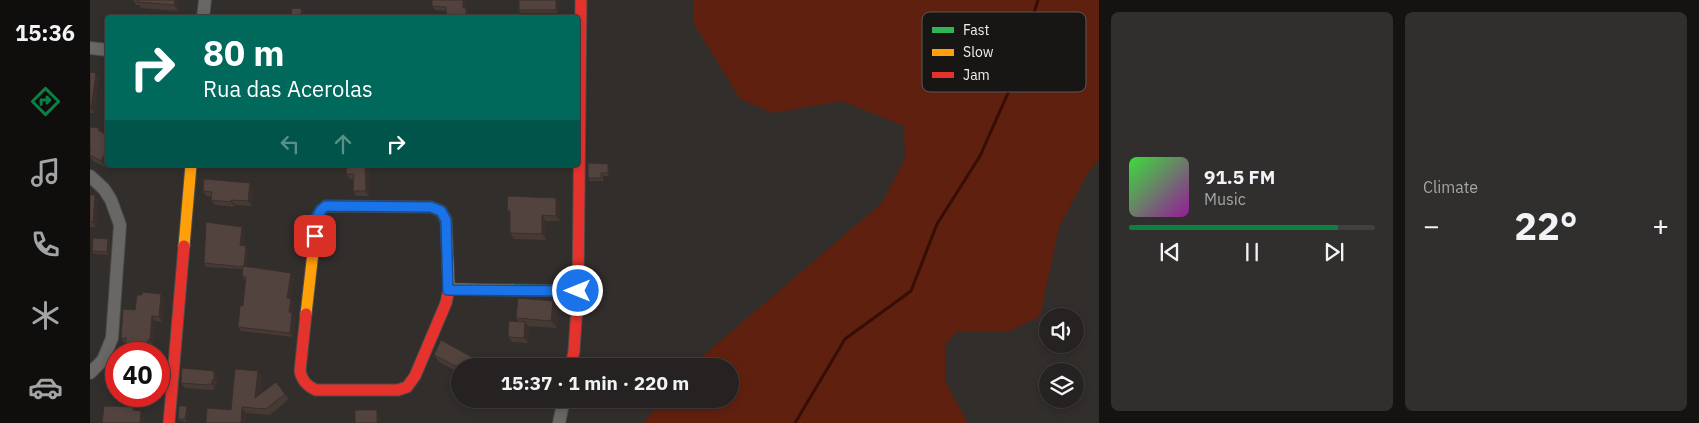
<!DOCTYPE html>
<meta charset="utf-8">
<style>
body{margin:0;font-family:"IBM Plex Sans",sans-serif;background:#312f2e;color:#f1f3f6;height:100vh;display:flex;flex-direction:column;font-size:19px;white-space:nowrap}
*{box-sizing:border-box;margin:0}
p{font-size:16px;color:#a3a4a5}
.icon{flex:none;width:28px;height:28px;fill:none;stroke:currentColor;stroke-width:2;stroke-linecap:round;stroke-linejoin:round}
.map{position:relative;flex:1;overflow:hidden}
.drawer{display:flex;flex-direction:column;gap:12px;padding:12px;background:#141312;width:600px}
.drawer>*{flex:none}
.hud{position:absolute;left:15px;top:15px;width:475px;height:152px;border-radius:5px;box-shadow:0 2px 8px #0003,0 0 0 1px #423f3f;background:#00695c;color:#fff;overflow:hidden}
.buttons{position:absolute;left:949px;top:308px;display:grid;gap:10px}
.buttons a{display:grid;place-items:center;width:45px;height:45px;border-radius:50%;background:#252221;box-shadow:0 2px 8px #0003,0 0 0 1px #423f3f;font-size:25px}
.speed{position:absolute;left:15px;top:342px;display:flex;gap:10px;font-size:25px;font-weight:700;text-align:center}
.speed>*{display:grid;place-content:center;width:65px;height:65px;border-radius:50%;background:#252221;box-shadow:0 2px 8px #0003,0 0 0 1px #423f3f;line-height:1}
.speed .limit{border:8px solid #d22;background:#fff;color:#111}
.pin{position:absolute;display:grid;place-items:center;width:42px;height:42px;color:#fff;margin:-21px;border-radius:10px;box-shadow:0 2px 8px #0006}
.me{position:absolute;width:55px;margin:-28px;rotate:270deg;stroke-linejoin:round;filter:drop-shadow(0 0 4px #0008)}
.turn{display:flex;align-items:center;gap:18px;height:105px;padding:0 15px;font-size:22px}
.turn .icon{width:65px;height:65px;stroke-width:2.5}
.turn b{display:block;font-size:35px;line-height:42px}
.lanes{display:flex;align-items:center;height:48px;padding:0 15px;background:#0003;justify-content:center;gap:25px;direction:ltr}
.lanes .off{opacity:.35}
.big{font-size:38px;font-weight:700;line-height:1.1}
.drawer .widget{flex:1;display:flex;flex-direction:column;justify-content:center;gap:8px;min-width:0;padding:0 18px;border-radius:8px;background:#312f2e}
.song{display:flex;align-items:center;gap:15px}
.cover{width:60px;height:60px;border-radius:8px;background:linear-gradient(135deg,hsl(120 70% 55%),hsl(300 70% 35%))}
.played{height:5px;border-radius:2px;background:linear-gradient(90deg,#0b8043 85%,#423f3f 85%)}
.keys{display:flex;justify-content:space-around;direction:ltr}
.heat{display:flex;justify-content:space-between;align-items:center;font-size:28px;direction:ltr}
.drawer .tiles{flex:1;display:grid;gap:12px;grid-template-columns:repeat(2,1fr)}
.trip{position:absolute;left:361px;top:358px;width:288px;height:50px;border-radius:25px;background:#252221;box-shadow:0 2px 8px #0003,0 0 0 1px #423f3f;font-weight:700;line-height:50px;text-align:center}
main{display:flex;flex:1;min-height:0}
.tabs{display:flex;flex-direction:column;width:90px;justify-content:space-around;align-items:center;background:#0f0e0d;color:#a3a4a5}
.tabs .icon{width:35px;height:35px}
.tabs .on{color:#0b8043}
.tabs b{font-size:22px;color:#f1f3f6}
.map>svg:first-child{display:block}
</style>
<main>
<nav class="tabs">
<b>15:36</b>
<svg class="icon on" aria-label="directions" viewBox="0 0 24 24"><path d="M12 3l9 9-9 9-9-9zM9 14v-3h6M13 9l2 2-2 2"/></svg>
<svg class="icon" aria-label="music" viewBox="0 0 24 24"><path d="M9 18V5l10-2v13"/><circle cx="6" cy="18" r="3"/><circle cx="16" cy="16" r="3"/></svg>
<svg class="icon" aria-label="phone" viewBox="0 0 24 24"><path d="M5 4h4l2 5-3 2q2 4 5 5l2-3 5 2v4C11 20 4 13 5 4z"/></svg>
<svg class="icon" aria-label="climate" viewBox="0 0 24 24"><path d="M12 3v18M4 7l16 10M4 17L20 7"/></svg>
<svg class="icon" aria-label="car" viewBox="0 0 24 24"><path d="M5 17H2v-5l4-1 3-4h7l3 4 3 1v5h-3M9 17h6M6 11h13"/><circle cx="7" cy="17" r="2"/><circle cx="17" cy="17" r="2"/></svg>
</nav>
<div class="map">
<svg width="1009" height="423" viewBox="0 0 1009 423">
<rect width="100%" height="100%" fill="#312e2c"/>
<path fill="#60200f" d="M 604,0 L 1009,0 L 1009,160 L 999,171 L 969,227 L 950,316 L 918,332 L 867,331 L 855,345 L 855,381 L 878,423 L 553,423 L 573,399 L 640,399 L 640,366 L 601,366 L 792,203 L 815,158 L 814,126 L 752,101 L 682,113 L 650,99 L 604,24 Z"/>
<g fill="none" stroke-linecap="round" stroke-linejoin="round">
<path stroke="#360e06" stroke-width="3" d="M 705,423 L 755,339 L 821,291 L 847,224 L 890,156 L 918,93 L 948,0"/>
<g stroke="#4c4a49" stroke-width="14">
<path id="street" d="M 113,18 L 115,0
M 0,48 L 18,50
M 0,176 L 14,189 L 21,200 L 30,225 L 22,338 L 13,360 L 0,373
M 469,423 L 474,399"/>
</g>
<g stroke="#4c4a49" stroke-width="13">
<path id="fast" d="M 423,290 L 488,291"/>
</g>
<g stroke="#4c4a49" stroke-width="13">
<path id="slow" d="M 94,246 L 101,165
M 216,314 L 227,217 L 231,210 L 236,206 L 341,207 L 351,211 L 356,220 L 359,289 L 423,290"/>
</g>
<g stroke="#4c4a49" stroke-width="13">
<path id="jam" d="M 216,314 L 210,371 C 212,381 217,386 226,390 L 308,390 L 317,387 L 325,376 L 356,303 L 359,289
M 481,366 L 484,351 L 488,291 L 491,0
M 79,423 L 94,246"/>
</g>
<use href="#street" stroke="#696766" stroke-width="12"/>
<use href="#fast" stroke="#30b455" stroke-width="11"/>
<use href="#slow" stroke="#ff9f0a" stroke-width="11"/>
<use href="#jam" stroke="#e5322d" stroke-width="11"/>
</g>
<path fill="#473a35" d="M 43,0 L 89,0 L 88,11 L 51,8 L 49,5 L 46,5 Z
M 342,0 L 376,0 L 376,8 L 379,12 L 345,10 L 342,6 Z
M 468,0 L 468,13 L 431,13 L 429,10 Z
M 0,72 L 6,73 L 9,77 L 4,113 L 0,113 Z
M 0,127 L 18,136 L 18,163 L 15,167 L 3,161 L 0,156 Z
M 257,165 L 279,165 L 279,196 L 266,196 L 263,191 L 263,179 L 260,179 L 256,174 Z
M 520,166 L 519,176 L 513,176 L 513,181 L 500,181 L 498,178 Z
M 160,183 L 163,188 L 162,206 L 145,205 L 145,207 L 125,205 L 121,200 L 122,197 L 116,196 L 113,191 Z
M 0,195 L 5,195 L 8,200 L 6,227 L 0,227 Z
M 470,203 L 470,221 L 456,221 L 456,240 L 424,239 L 420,233 L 420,214 L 417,210 Z
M 154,230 L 153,245 L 156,246 L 158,249 L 156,267 L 201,273 L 204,277 L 200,299 L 204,303 L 203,314 L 205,317 L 203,337 L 151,331 L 148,327 L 153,306 L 156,281 L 152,276 L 153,269 L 116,267 L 114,263 Z
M 18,239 L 20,242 L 19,255 L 4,254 L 2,251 Z
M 71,294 L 74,299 L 72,322 L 65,321 L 63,345 L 34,343 L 31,338 L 52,295 Z
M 463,301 L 468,308 L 467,328 L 438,326 L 439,327 L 438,343 L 422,342 L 418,337 L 429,322 L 426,318 Z
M 344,355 L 385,359 L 390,366 L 370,366 L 370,373 L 349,362 Z
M 168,371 L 172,377 L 170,394 L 195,394 L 199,399 L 180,415 L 156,413 L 141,410 Z
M 128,376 L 127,385 L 126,385 L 125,389 L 122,389 L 122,390 L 95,388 L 91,383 Z
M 98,409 L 97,422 L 90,421 L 88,419 Z"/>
<path fill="#3a2f2b" d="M 85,0 L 89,0 L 88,11 L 84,5 Z
M 373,0 L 376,0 L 376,12 L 373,8 Z
M 466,0 L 468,0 L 468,13 L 466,10 Z
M 376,8 L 379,12 L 379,18 L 376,18 Z
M 212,9 L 215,14 L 214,18 L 210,18 Z
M 6,73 L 9,77 L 4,113 L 1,109 Z
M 15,153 L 18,156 L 18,163 L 15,167 L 11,161 Z
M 518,164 L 520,166 L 519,176 L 518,173 Z
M 275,165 L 279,165 L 279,196 L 276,191 Z
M 160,183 L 163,188 L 162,206 L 158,201 Z
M 5,195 L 8,200 L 6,227 L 3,222 Z
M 466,198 L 470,203 L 470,221 L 466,216 Z
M 141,200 L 145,205 L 145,207 L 141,202 Z
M 452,215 L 456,221 L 456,240 L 452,234 Z
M 152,227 L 154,230 L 153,249 L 150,245 Z
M 18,239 L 20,242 L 19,255 L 17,252 Z
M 156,246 L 158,249 L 156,270 L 154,267 Z
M 201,273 L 204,277 L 200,303 L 197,298 Z
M 71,294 L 74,299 L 72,322 L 69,317 Z
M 201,299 L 204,303 L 203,314 L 205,317 L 203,337 L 200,333 L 199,312 Z
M 463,301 L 468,308 L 467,328 L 461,321 Z
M 62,316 L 65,321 L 63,345 L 60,340 Z
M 435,322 L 439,327 L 438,343 L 434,338 Z
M 58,340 L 61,345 L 60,354 L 56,354 Z
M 385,359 L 390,366 L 382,366 Z
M 124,371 L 128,376 L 127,385 L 124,380 Z
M 168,371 L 172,377 L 169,404 L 165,398 Z
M 122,380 L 126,385 L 125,389 L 122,384 Z
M 97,406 L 98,409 L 97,422 L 95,419 Z
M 152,407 L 156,413 L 156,423 L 151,423 Z
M 287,410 L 290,415 L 290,423 L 287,423 Z
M 51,411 L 54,416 L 54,423 L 50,423 Z"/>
<path fill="#53433e" stroke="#3a2f2b" d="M 48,0 L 85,0 L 84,5 L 47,2 Z
M 342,0 L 373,0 L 373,8 L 376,8 L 376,18 L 356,18 L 356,7 L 342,6 Z
M 429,0 L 466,0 L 466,10 L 429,10 Z
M 202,8 L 212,9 L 210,18 L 194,18 L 195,16 L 201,16 Z
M 0,72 L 6,73 L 1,109 L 0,109 Z
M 0,127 L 9,128 L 8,130 L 18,136 L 18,154 L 15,153 L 11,161 L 0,155 L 0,152 L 1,150 L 0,150 Z
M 498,163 L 518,164 L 518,173 L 511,173 L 511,178 L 498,178 Z
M 257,165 L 275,165 L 276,191 L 263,191 L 264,174 L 256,174 Z
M 114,179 L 160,183 L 158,201 L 141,200 L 141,202 L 121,200 L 122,192 L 113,191 Z
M 0,195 L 5,195 L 3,222 L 0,222 Z
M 418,196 L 466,198 L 466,216 L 452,215 L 452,234 L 420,233 L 420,211 L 417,210 Z
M 116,222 L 152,227 L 150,245 L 156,246 L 154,267 L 114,263 Z
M 3,238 L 18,239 L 17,252 L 2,251 Z
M 153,266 L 201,273 L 197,298 L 201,299 L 199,312 L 202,313 L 200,333 L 148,327 L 150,306 L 153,306 L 156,277 L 152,276 Z
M 52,292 L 71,294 L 69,317 L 62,316 L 60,340 L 58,340 L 56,354 L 35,354 L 36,338 L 31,338 L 33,309 L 45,310 L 47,295 L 52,295 Z
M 428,298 L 463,301 L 461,321 L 426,318 Z
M 419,321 L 435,322 L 434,338 L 418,337 Z
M 351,340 L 385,359 L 382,366 L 370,366 L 370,368 L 344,355 Z
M 92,368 L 124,371 L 124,380 L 122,380 L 122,384 L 118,384 L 118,385 L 91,383 Z
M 145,369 L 168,371 L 165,398 L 186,382 L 195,394 L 176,409 L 152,407 L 151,423 L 116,423 L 117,408 L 141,410 Z
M 14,406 L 43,407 L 43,410 L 51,411 L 50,423 L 12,423 Z
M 89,406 L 97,406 L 95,419 L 88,419 Z
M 265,410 L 287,410 L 287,423 L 265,423 Z"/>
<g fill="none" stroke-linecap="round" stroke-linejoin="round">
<g stroke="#114b97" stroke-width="12">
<path id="route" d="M 225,236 C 226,226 225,212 236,206 L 341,207 L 351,211 L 356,220 L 358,290 L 488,291"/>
</g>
<use href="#route" stroke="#1a73e8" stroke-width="9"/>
</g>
<rect x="832" y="12" width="164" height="80" rx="8" fill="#181615" stroke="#595756" stroke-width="1"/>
<rect x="842" y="27" width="22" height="6" fill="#30b455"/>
<rect x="842" y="49" width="22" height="7" fill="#ff9f0a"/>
<rect x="842" y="72" width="22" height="6" fill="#e5322d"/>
<g font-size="14" fill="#f1eeed">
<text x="873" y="35">Fast</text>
<text x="873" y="57">Slow</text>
<text x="873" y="80">Jam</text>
</g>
</svg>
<div class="buttons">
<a><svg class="icon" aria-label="sound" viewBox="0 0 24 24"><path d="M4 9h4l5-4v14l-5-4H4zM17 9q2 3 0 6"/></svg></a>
<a><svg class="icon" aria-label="layers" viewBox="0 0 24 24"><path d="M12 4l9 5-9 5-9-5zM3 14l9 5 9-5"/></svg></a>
</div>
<div class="speed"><div class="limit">40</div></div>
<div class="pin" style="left:225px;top:236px;background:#d93025"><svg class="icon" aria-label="arrive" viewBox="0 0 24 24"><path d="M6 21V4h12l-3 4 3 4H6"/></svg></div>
<svg class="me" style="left:488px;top:291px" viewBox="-20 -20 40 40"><circle r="17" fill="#1a73e8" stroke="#fff" stroke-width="3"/><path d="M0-11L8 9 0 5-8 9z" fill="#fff"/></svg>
<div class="trip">15:37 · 1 min · 220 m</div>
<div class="hud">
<div class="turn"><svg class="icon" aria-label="right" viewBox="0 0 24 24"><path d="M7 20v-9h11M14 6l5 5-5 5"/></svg><div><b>80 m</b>Rua das Acerolas</div></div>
<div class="lanes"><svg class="icon off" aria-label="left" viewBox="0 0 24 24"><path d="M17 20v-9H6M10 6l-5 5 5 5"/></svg><svg class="icon off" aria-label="ahead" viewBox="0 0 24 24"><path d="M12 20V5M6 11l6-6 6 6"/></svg><svg class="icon" aria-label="right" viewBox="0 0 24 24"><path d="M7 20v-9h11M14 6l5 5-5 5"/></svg></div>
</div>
</div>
<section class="drawer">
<div class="tiles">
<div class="widget">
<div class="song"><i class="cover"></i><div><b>91.5 FM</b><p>Music</p></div></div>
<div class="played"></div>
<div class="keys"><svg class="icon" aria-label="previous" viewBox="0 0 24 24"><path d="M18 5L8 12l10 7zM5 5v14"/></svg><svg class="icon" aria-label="pause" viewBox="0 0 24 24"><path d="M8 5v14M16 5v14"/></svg><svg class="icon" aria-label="next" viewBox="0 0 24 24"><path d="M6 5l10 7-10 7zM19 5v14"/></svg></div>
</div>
<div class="widget"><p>Climate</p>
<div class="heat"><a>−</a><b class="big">22°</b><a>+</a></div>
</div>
</div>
</section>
</main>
